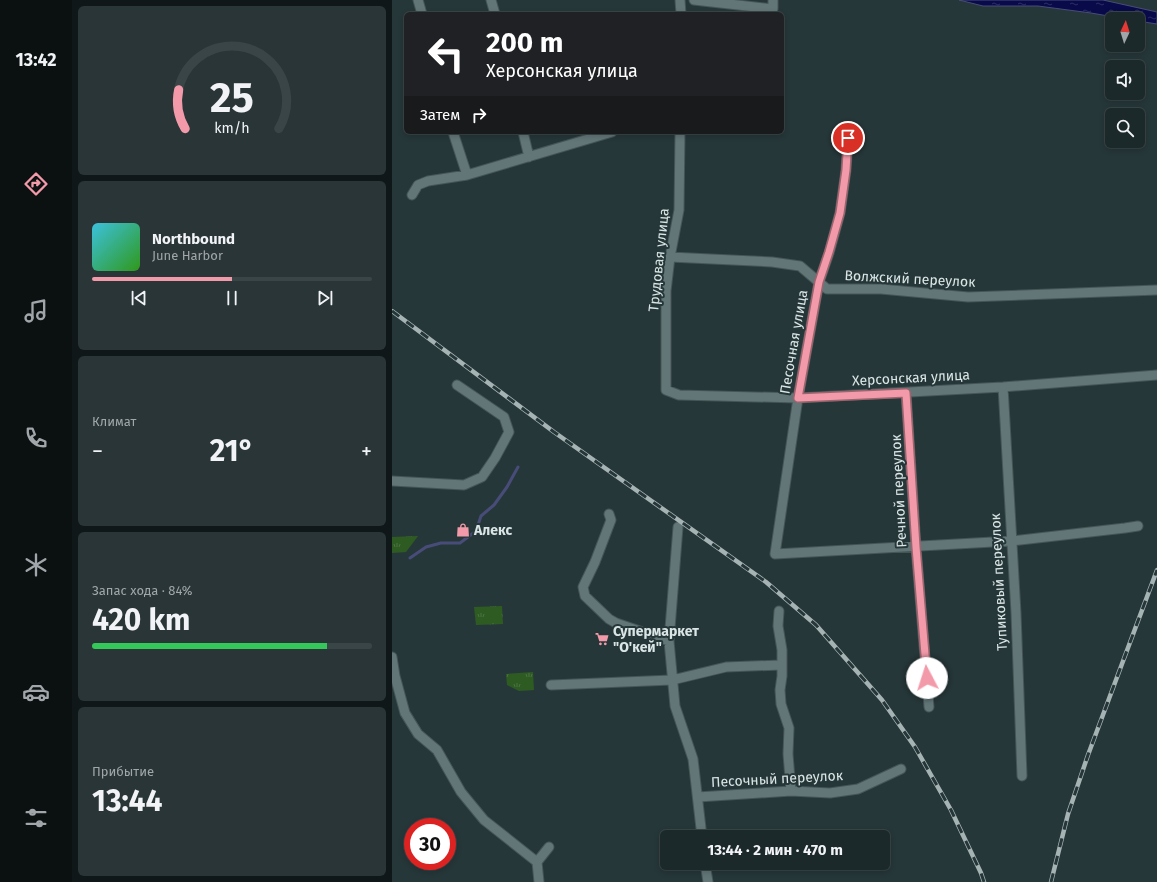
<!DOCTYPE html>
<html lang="ru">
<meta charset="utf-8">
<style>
body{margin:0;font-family:"Fira Sans",sans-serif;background:#293537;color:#f1f3f6;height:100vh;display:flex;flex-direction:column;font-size:15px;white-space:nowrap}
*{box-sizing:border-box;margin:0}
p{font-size:13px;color:#a0a6a9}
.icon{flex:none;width:22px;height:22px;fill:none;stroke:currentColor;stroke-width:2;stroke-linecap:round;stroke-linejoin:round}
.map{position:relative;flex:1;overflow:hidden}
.sheet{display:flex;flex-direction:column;gap:6px;padding:6px;background:#0f1718;width:320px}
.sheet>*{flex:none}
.hud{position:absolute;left:12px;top:12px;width:380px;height:122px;border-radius:6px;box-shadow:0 2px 6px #0003,0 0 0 1px #3a4547;background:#202124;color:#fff;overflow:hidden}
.needle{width:26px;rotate:4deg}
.fabs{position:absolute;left:713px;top:12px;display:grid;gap:8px}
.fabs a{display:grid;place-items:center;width:40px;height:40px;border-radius:6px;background:#1c292b;box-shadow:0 2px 6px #0003,0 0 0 1px #3a4547;font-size:20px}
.speed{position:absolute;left:12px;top:818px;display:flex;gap:8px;font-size:20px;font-weight:700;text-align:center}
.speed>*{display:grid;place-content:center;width:52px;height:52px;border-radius:50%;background:#1c292b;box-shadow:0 2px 6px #0003,0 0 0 1px #3a4547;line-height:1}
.speed .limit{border:6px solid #d22;background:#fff;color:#111}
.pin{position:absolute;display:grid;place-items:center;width:34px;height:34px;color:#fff;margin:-17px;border:2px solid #fff;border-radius:50%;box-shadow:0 1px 4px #0007}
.me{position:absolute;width:44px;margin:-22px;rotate:355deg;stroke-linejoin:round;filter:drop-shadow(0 0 3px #0008)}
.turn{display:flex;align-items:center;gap:14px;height:84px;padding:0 16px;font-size:18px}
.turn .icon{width:52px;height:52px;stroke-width:2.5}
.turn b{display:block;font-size:28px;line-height:34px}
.then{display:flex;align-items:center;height:38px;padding:0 16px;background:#0003;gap:8px;font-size:15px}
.big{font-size:30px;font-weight:700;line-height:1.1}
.sheet .widget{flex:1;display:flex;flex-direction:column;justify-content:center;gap:6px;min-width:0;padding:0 14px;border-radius:6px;background:#293537}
.sheet .dial{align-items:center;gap:0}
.dial svg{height:104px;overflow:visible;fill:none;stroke:#3a4547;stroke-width:7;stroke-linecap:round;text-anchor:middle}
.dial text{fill:#f1f3f6;stroke:none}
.song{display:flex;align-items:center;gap:12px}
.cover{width:48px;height:48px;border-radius:6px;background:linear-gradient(135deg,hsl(190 70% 55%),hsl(110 70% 35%))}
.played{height:4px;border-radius:2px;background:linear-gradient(90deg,#f39aaa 50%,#3a4547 50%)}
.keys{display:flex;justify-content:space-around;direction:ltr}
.heat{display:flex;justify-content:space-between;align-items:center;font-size:22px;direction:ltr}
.charge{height:6px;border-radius:3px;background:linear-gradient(90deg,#34c759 84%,#3a4547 0)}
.trip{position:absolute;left:268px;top:830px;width:230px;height:40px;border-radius:6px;background:#1c292b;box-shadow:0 2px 6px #0003,0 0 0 1px #3a4547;font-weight:700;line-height:40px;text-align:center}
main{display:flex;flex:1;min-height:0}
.dock{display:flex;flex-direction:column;width:72px;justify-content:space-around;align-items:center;background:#0b1011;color:#a0a6a9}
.dock .icon{width:28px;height:28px}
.dock .active{color:#f39aaa}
.dock b{font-size:18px;color:#f1f3f6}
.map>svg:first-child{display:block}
</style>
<main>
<nav class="dock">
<b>13:42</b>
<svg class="icon active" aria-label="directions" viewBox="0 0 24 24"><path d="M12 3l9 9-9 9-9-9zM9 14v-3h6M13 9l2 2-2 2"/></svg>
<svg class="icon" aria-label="music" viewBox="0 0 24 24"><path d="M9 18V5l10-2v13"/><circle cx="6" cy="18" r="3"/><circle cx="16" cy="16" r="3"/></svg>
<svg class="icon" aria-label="phone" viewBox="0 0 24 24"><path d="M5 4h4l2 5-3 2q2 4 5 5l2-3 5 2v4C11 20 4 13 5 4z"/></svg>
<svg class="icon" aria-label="climate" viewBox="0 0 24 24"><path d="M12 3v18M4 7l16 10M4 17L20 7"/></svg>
<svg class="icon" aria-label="car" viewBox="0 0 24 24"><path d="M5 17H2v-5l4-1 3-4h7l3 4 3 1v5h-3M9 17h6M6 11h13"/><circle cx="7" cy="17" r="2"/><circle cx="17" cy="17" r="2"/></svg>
<svg class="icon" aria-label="filters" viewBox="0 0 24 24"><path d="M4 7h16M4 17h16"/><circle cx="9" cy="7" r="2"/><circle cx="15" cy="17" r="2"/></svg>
</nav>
<section class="sheet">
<div class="widget dial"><svg viewBox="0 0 100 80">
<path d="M14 69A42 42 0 1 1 86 69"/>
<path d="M14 69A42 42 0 0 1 9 39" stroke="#f39aaa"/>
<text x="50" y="56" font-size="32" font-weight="700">25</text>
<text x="50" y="72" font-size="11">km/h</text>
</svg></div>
<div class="widget">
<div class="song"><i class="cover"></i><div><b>Northbound</b><p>June Harbor</p></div></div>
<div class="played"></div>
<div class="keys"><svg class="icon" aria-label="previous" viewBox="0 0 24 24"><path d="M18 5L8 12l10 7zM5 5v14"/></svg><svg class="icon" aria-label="pause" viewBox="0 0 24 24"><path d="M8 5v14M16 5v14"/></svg><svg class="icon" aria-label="next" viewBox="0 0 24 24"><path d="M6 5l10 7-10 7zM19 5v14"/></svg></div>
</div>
<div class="widget"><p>Климат</p>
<div class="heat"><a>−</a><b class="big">21°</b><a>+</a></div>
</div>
<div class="widget"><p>Запас хода · 84%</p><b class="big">420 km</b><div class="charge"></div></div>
<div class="widget"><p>Прибытие</p><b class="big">13:44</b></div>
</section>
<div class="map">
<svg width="765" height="882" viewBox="0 0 765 882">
<defs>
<pattern id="grass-tufts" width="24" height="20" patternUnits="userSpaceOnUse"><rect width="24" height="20" fill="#2d5b22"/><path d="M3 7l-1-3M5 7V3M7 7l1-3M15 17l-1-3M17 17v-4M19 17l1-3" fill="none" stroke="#4b7242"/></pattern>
<pattern id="water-ripples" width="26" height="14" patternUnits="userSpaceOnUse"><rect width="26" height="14" fill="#090a4a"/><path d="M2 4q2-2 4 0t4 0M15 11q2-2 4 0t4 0" fill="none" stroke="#2c2e64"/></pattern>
</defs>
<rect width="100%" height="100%" fill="#263739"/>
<path fill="url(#grass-tufts)" d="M 26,536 L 14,552 L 0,553 L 0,537 Z
M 110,606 L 111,624 L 84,625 L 82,607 Z
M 141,672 L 142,690 L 127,691 L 115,685 L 114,674 Z"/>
<path fill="url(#water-ripples)" stroke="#484c79" d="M 567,0 L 711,0 L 765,12 L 765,24 L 746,21 L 746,19 L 734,19 L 699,13 L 646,6 L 591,6 Z"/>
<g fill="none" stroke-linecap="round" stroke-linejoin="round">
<path stroke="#484c79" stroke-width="3" d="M 18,558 L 34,547 L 49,543 L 68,543 L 84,531 L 89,516 L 102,505 L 115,487 L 126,467"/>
<g stroke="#465657" stroke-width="11">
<path id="street" d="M 26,0 L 30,14
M 99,0 L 103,14
M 288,0 L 289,14
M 302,0 L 381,9 L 381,0
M 61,132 L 75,175
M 131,132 L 137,157
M 288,132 L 287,210 L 278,257 L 274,291 L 274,390 L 287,395 L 406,398 L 611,387 L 765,375
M 456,138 L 454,170 L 448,213 L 437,253 L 427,282 L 406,398 L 383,554 L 619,541 L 733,528 L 746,526
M 20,195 L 26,185 L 36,181 L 75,175 L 220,132
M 278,257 L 380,262 L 408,266 L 435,289 L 489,289 L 576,297 L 765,290
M 611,387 L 624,613 L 630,776
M 514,393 L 524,547 L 537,707
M 0,481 L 72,485 L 90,477 L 103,458 L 117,432 L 112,417 L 65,385
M 217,514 L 219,520 L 203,562 L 191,587 L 193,596 L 217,619 L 224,623 L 277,641
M 286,527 L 277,641 L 283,706 L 301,759 L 310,837
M 387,611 L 386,626 L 390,650 L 390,676 L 388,690 L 389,704 L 397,728 L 396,754 L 399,791
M 0,657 L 3,676 L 13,713 L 26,734 L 45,750 L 69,792 L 92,820 L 145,862
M 159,685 L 280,680 L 334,667 L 389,665
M 306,797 L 399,791 L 438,793 L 466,789 L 509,769
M 145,862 L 147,882
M 145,862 L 157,847
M 313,863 L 316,882"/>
</g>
<use href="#street" stroke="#627678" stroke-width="9"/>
<g stroke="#a6b3b4" stroke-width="4.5">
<path id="rail" d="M 0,311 L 162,432 L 374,582 L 424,625 L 490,700 L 523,747 L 559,810 L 589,873 L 592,882
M 659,882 L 676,814 L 696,755 L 765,570"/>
</g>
<use href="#rail" stroke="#263739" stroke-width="3" stroke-dasharray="9" stroke-linecap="butt"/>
</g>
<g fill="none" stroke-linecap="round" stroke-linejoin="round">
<g stroke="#9e646e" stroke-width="10">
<path id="route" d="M 456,138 L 454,170 L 448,213 L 437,252 L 427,282 L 406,398 L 514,393 L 524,547 L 535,678"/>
</g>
<use href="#route" stroke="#f39aaa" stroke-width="7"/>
</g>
<defs>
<g id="shop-bare" transform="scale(1.08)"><path d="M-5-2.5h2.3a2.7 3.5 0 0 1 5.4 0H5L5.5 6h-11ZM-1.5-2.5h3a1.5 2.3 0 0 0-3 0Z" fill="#f39aaa" stroke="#263739" stroke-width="2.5" paint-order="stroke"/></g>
<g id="supermarket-bare" transform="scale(1.08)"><path d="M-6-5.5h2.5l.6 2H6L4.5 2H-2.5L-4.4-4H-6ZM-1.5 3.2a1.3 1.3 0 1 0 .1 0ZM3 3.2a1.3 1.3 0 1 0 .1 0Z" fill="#f39aaa" stroke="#263739" stroke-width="2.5" paint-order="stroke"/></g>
</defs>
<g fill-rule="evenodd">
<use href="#shop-bare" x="71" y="530"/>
<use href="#supermarket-bare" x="210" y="639"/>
</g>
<g text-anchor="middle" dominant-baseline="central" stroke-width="4" stroke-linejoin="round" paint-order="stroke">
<g font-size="14" fill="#dae5e6" stroke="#263739">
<text transform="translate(267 260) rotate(-84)">Трудовая улица</text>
<text transform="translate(518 279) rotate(3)">Волжский переулок</text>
<text transform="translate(402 342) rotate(-80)">Песочная улица</text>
<text transform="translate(519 378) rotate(-3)">Херсонская улица</text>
<text transform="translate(507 491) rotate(-93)">Речной переулок</text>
<text transform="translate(607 582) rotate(-93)">Тупиковый переулок</text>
<text transform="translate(385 779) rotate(-3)">Песочный переулок</text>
</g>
<g font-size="14" font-weight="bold" fill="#dae5e6" stroke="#263739" text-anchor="start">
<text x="82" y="530">Алекс</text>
<text x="221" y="631">Супермаркет<tspan x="221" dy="16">"О'кей"</tspan></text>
</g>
</g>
</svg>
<div class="fabs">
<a><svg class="needle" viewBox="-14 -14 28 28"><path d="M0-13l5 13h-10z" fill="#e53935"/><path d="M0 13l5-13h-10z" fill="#a0a6a9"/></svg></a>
<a><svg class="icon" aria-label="sound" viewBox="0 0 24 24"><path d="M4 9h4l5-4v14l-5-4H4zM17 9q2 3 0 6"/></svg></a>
<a><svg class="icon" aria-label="search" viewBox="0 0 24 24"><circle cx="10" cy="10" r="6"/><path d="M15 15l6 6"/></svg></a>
</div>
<div class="speed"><div class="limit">30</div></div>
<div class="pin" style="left:456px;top:138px;background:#d93025"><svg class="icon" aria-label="arrive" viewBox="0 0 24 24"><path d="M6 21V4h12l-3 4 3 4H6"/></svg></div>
<svg class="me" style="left:535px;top:678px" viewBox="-20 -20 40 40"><circle r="19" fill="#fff"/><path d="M0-13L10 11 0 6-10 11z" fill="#f39aaa"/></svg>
<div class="trip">13:44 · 2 мин · 470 m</div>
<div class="hud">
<div class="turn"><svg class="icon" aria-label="left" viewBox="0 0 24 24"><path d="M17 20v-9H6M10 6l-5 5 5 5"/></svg><div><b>200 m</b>Херсонская улица</div></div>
<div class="then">Затем<svg class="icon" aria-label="right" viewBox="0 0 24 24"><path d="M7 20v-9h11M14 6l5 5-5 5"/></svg></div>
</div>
</div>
</main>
